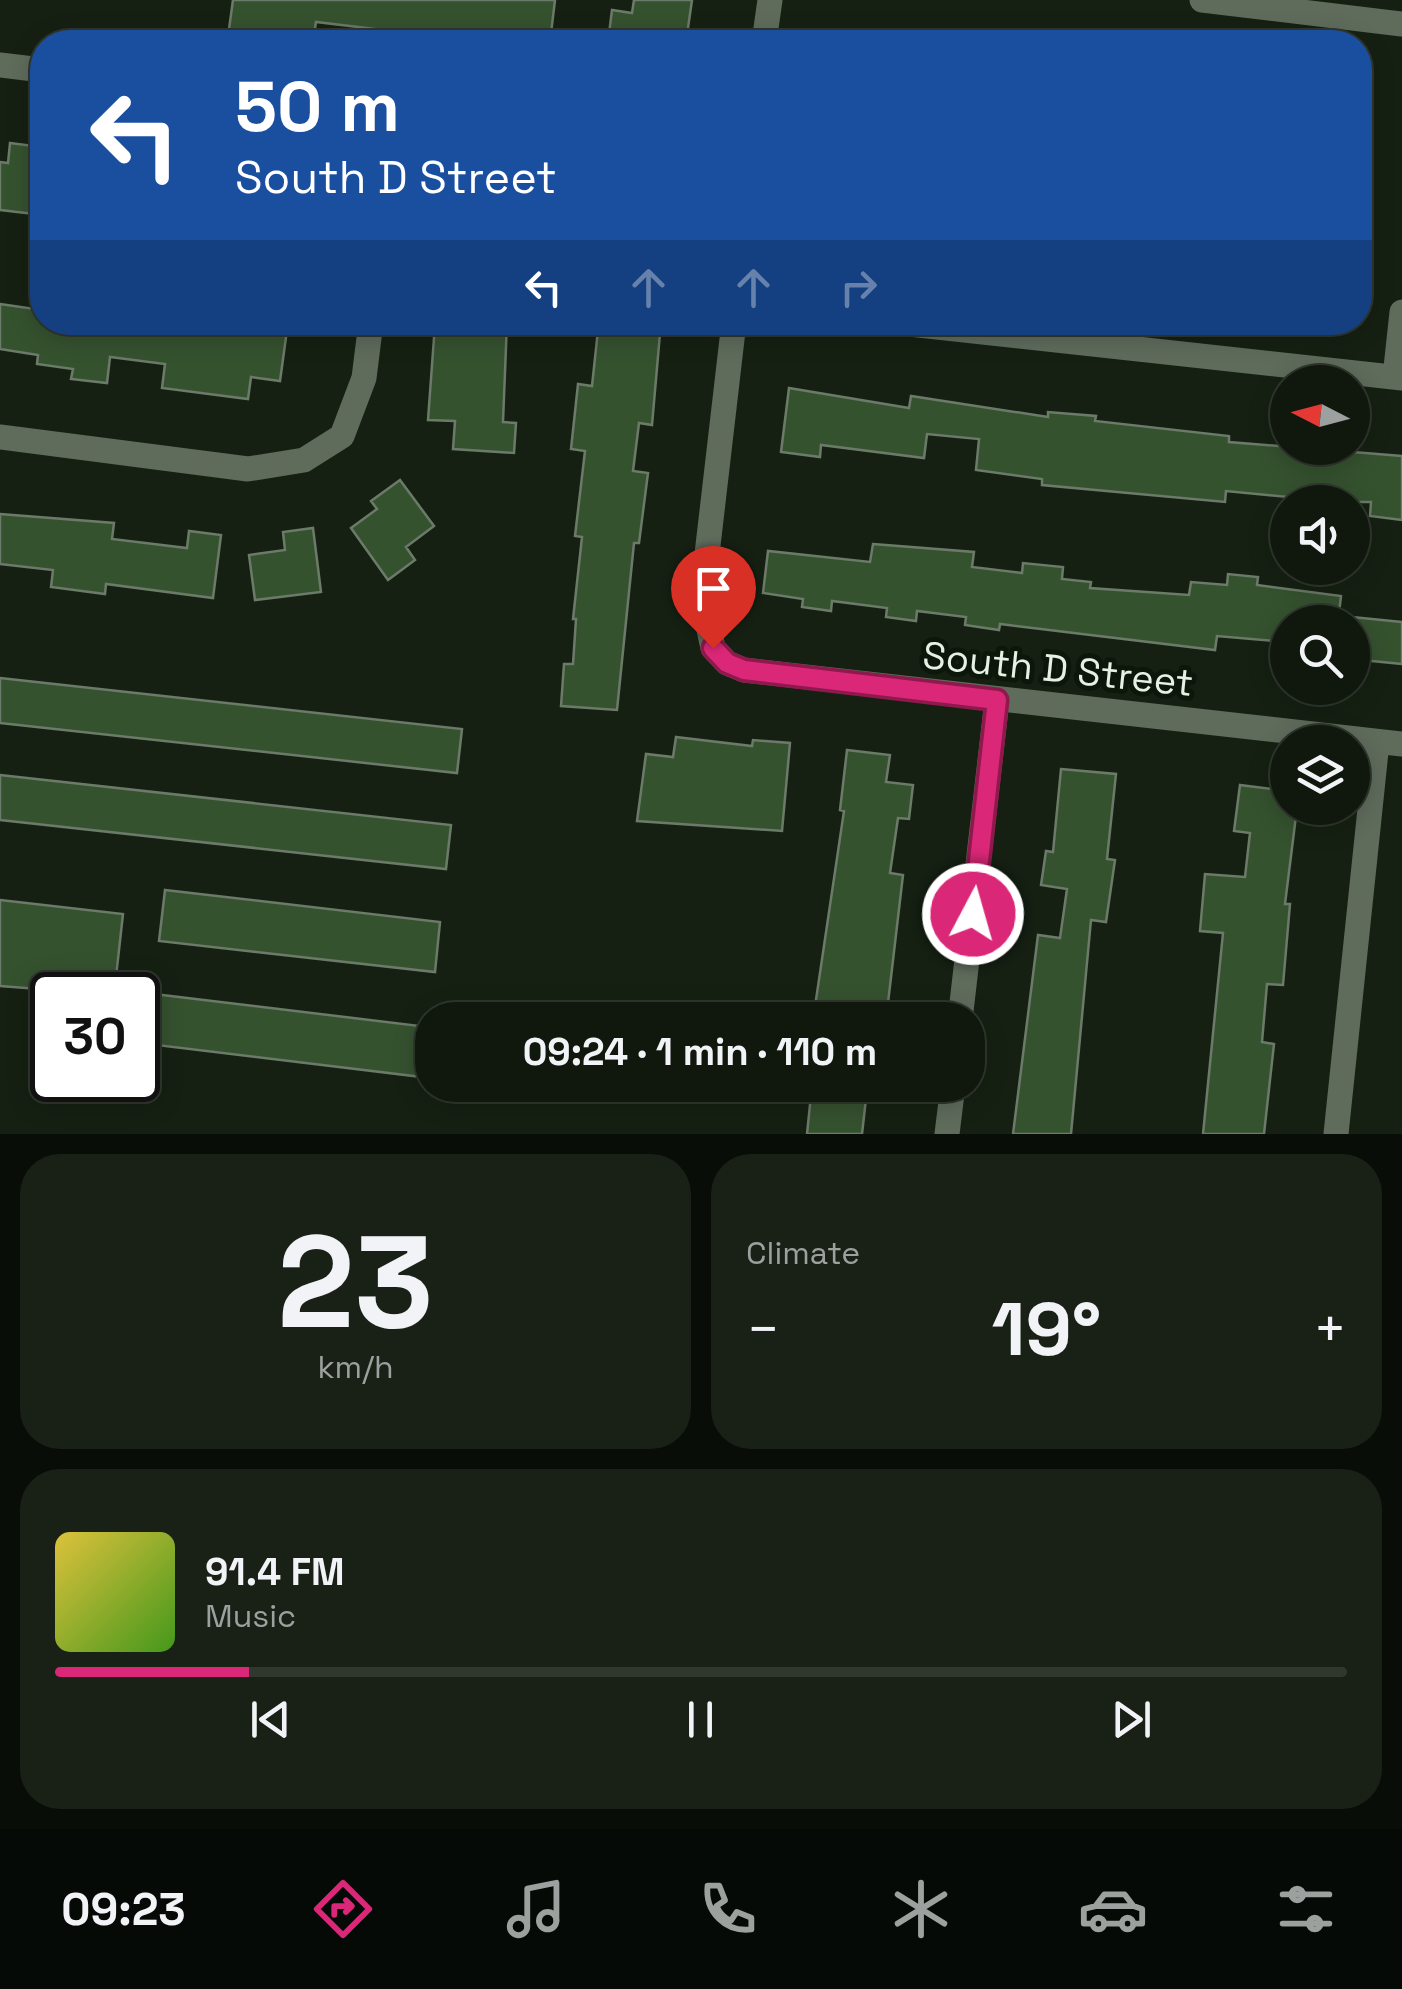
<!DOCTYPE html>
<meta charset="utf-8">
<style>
body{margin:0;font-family:"Space Grotesk",sans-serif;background:#192117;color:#f1f3f6;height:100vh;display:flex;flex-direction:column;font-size:38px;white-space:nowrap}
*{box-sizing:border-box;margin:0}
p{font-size:32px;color:#9ca09e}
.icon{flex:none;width:55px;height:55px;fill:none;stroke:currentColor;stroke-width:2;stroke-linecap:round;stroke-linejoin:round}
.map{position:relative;height:1134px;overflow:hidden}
.drawer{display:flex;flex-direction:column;gap:20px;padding:20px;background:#090d08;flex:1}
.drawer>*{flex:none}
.top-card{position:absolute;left:30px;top:30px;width:1342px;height:305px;border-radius:40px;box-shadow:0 5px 25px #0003,0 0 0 2px #30372e;background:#1a4fa0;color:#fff;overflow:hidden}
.needle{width:65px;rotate:276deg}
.buttons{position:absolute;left:1270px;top:365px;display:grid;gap:20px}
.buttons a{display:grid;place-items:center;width:100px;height:100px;border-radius:50%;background:#10180e;box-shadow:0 5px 25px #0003,0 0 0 2px #30372e;font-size:50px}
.speed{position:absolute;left:30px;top:972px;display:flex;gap:20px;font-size:50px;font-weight:700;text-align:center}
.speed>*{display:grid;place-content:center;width:130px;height:130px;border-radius:50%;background:#10180e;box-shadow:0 5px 25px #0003,0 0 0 2px #30372e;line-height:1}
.speed .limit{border:5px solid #111;border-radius:15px;background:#fff;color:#111}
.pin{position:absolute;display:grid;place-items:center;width:85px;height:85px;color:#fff;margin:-102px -42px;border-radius:50% 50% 50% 0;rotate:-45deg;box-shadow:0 0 10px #0007}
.pin .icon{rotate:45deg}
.me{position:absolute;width:110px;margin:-55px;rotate:6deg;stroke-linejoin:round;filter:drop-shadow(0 0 8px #0008)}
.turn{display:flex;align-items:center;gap:35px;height:210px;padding:0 40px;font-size:45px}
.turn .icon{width:130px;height:130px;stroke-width:2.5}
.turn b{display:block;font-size:70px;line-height:85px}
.lanes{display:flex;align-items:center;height:95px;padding:0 40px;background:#0003;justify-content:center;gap:50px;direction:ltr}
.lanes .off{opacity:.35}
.big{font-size:75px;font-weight:700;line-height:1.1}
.drawer .card{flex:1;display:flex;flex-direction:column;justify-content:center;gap:15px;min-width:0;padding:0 35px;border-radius:40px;background:#192117}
.drawer .dial{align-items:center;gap:0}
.dial b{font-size:130px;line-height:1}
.song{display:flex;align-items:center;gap:30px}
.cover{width:120px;height:120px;border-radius:15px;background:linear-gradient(135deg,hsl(50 70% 55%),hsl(100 70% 35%))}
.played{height:10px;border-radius:5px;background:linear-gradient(90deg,#db2777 15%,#30372e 15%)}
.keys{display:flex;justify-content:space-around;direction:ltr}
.heat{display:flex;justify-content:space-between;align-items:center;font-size:55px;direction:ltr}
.drawer .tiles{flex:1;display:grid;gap:20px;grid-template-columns:1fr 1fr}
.card:last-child{grid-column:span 2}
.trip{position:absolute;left:415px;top:1002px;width:570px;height:100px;border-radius:40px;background:#10180e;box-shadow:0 5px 25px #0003,0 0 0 2px #30372e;font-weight:700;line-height:100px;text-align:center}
.dock{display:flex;height:160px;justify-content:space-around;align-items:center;background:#060a06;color:#9ca09e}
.dock .icon{width:70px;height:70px}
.dock .on{color:#db2777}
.dock b{font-size:45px;color:#f1f3f6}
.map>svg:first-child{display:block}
</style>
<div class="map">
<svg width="1402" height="1134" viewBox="0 0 1402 1134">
<rect width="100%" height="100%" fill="#152012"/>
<path fill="#35522f" stroke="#6c7a69" stroke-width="2.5" d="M 233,0 L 555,0 L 550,42 L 424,42 L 425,35 L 316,22 L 313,41 L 280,37 L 229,29 Z
M 634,0 L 692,0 L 686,42 L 608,42 L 612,10 L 632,13 Z
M 10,143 L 42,147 L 35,214 L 0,210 L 0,162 L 8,163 Z
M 0,304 L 42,310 L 42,322 L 139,329 L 140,322 L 263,322 L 263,326 L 287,330 L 280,381 L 251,377 L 248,399 L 162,388 L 165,364 L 110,357 L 107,383 L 71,379 L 73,369 L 37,364 L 38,355 L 0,349 Z
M 457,322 L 507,322 L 503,422 L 516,423 L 514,453 L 453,449 L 455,421 L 428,420 L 435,324 Z
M 611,322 L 661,322 L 652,425 L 639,423 L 633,471 L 648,473 L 639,543 L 634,543 L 617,710 L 561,706 L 564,664 L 573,664 L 576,619 L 573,619 L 582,537 L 575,536 L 585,451 L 571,449 L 578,384 L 592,386 L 598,330 L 610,331 Z
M 789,388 L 909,408 L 911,396 L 1048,417 L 1048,412 L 1096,416 L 1095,421 L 1229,436 L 1229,442 L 1402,456 L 1402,520 L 1370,516 L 1371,502 L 1298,502 L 1299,498 L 1226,491 L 1225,502 L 1042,485 L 1042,479 L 976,470 L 979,439 L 927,434 L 924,458 L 821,445 L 820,457 L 781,452 Z
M 400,480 L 434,526 L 406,547 L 415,560 L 388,580 L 351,528 L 377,509 L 371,501 Z
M 0,514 L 114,523 L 112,539 L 187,548 L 189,531 L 221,535 L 213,598 L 106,584 L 105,594 L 51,587 L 53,570 L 0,564 Z
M 313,528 L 321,592 L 255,600 L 249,555 L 285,550 L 283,532 Z
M 873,544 L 974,552 L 972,567 L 1022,573 L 1023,563 L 1063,567 L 1062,579 L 1091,582 L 1090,588 L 1189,595 L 1191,582 L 1227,585 L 1228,574 L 1258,577 L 1257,585 L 1341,596 L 1338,622 L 1288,622 L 1288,642 L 1217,636 L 1215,650 L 1000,624 L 999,630 L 965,625 L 966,617 L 917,611 L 916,621 L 886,617 L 887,608 L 832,601 L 831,611 L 802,607 L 803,599 L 763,593 L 768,551 L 870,562 Z
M 1352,617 L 1402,622 L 1402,664 L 1352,659 Z
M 0,678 L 462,729 L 457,773 L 0,723 Z
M 676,737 L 752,746 L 753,740 L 790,743 L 782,831 L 637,821 L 646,754 L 673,757 Z
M 847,750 L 890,755 L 886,782 L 913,785 L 909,819 L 898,818 L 890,873 L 903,875 L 886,1020 L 813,1020 L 844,811 L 840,810 Z
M 1061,769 L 1116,774 L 1107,859 L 1115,860 L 1106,922 L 1091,920 L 1071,1134 L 1013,1134 L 1038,935 L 1060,938 L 1067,889 L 1041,885 L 1046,851 L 1053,852 Z
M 0,775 L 451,825 L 446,869 L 0,820 Z
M 1240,785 L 1288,791 L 1288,808 L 1297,808 L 1285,904 L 1290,904 L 1283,985 L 1267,984 L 1262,1042 L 1274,1044 L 1264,1134 L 1203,1134 L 1223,933 L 1200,931 L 1205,874 L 1245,877 L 1250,833 L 1234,831 Z
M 165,890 L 440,922 L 435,972 L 159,941 Z
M 0,900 L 123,914 L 114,995 L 0,986 Z
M 154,994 L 428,1027 L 422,1077 L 148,1044 Z
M 812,1085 L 867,1090 L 862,1134 L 807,1134 Z"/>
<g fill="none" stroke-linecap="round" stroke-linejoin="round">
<path stroke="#5f6c5c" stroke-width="25" d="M 1202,0 L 1402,24
M 764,42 L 770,0
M 0,65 L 42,70
M 734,322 L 702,597 L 713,648 L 727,663 L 744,670 L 1402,744
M 891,322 L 1402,378
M 1395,377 L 1402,312
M 0,437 L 248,469 L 304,460 L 342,436 L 364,378 L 371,322
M 960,1020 L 997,700
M 947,1134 L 953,1085
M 1336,1134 L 1377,742"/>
</g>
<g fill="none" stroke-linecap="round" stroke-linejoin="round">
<g stroke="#8e194d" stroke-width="25">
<path id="route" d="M 713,648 L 727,663 L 744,670 L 997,700 L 973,914"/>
</g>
<use href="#route" stroke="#db2777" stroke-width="18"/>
</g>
<g text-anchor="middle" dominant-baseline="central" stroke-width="10" stroke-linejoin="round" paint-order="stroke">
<g font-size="38" fill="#e8f0e6" stroke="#0c170a">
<text transform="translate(1058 669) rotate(6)">South D Street</text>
</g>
</g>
</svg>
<div class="buttons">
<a><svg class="needle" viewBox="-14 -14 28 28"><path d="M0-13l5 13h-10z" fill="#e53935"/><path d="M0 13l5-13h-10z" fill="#9ca09e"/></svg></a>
<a><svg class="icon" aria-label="sound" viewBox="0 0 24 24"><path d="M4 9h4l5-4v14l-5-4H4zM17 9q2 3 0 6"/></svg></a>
<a><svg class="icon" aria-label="search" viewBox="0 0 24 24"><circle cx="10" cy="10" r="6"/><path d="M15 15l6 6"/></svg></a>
<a><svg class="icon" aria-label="layers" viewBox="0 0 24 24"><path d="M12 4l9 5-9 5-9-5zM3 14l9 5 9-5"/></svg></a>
</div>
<div class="speed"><div class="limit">30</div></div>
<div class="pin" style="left:713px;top:648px;background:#d93025"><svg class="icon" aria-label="arrive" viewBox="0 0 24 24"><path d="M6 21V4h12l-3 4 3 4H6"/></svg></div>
<svg class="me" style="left:973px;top:914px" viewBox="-20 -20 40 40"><circle r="17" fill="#db2777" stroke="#fff" stroke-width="3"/><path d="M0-11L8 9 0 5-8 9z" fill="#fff"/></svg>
<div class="trip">09:24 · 1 min · 110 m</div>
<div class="top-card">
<div class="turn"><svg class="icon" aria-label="left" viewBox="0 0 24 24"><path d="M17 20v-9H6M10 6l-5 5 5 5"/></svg><div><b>50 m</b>South D Street</div></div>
<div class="lanes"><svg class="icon" aria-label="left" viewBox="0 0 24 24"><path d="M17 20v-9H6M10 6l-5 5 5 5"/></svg><svg class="icon off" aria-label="ahead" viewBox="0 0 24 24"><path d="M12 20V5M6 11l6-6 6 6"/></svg><svg class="icon off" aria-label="ahead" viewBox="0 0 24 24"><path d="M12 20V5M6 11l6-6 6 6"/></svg><svg class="icon off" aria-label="right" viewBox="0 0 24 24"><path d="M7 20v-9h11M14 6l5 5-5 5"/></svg></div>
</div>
</div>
<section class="drawer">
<div class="tiles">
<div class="card dial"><b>23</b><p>km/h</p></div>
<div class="card"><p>Climate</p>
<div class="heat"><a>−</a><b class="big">19°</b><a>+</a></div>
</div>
<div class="card">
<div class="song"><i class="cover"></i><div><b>91.4 FM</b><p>Music</p></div></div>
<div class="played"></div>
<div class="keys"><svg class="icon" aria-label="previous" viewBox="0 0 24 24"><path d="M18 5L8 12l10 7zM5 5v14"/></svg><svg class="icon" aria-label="pause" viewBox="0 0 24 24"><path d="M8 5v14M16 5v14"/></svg><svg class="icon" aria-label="next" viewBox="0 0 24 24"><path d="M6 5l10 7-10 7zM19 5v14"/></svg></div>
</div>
</div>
</section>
<nav class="dock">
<b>09:23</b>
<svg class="icon on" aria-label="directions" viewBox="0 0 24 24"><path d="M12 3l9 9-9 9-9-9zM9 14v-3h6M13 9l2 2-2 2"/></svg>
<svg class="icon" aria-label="music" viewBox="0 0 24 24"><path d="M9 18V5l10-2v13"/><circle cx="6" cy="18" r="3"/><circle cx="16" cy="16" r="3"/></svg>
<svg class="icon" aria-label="phone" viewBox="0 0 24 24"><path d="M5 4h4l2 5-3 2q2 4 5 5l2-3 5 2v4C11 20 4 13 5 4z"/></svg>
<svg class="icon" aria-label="climate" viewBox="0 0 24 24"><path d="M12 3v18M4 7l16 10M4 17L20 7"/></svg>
<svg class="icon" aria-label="car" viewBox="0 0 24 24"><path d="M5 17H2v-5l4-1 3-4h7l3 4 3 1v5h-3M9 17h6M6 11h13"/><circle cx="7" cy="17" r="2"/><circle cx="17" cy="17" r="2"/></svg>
<svg class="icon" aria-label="filters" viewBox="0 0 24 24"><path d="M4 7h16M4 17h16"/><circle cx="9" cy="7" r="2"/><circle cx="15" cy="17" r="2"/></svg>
</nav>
